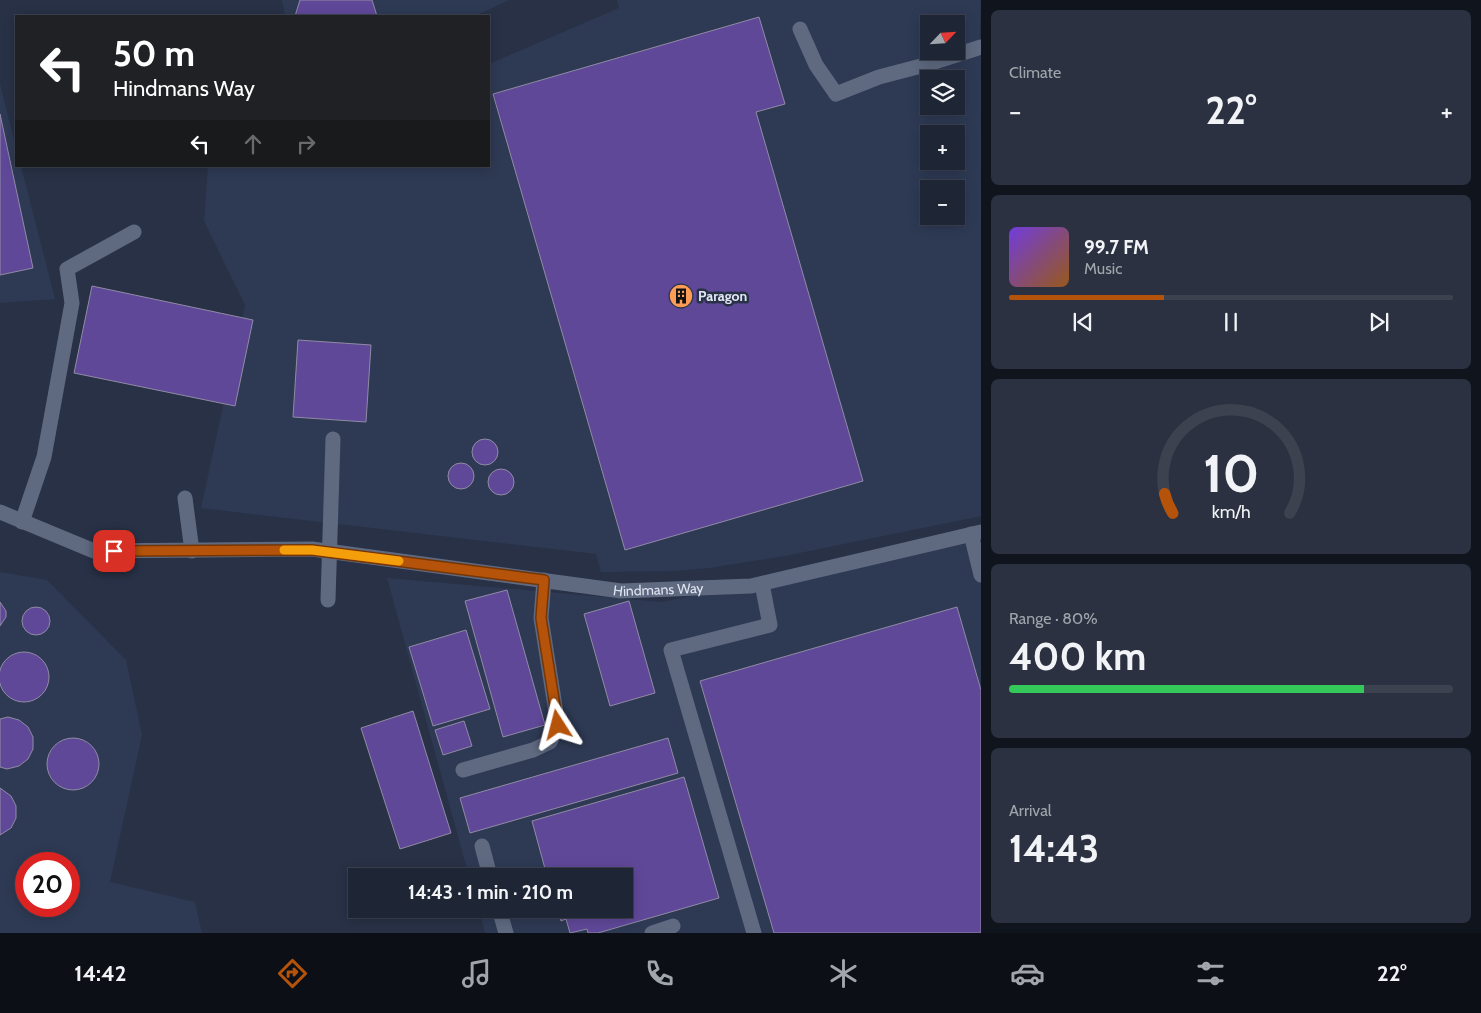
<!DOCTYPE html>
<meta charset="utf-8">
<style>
body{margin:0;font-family:Cabin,sans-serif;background:#2b3140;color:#f1f3f6;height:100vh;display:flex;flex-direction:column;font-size:19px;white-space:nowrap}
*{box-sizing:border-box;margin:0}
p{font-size:16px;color:#a1a5ac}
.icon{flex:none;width:28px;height:28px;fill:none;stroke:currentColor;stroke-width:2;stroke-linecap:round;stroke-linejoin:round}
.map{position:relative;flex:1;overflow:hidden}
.panel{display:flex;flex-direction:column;gap:10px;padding:10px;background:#10141d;width:500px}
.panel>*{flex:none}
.guide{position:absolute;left:15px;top:15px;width:475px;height:152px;border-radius:0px;box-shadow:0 2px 12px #0003,0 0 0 1px #3c424f;background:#202124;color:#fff;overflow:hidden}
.needle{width:32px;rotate:65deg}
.fabs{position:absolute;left:920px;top:15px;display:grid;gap:10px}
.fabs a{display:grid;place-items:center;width:45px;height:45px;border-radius:0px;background:#1e2534;box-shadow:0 2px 12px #0003,0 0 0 1px #3c424f;font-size:25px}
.speed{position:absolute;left:15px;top:852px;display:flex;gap:10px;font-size:25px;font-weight:700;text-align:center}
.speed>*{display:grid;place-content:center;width:65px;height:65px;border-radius:50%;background:#1e2534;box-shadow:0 2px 12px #0003,0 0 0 1px #3c424f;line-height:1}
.speed .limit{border:8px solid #d22;background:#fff;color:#111}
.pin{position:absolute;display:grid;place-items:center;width:42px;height:42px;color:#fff;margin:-21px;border-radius:10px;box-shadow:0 2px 8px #0006}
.me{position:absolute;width:55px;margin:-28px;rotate:351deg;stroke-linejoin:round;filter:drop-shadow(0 0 4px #0008)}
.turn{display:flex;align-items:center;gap:18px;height:105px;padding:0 15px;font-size:22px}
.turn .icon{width:65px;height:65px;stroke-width:2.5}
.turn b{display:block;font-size:35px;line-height:42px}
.lanes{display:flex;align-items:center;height:48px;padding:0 15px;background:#0003;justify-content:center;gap:25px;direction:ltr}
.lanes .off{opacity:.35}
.big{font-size:38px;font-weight:700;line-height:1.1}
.panel .card{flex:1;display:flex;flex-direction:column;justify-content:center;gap:8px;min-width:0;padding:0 18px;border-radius:8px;background:#2b3140}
.panel .dial{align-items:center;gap:0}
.dial svg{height:130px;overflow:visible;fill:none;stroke:#3c424f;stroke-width:7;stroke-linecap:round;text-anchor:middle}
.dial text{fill:#f1f3f6;stroke:none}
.song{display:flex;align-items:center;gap:15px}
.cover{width:60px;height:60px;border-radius:8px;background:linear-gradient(135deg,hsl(260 70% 55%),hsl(30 70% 35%))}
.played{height:5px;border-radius:2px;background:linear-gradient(90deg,#b45309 35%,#3c424f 35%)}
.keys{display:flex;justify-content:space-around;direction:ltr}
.heat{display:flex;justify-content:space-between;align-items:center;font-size:28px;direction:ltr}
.charge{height:8px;border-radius:4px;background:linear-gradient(90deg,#34c759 80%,#3c424f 0)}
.trip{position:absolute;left:348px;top:868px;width:285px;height:50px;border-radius:0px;background:#1e2534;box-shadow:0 2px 12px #0003,0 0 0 1px #3c424f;font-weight:700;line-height:50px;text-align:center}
.tabs{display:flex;height:80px;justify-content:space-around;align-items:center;background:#0c0f15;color:#a1a5ac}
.tabs .icon{width:35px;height:35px}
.tabs .on{color:#b45309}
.tabs b{font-size:22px;color:#f1f3f6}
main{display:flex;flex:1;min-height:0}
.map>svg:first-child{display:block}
</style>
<main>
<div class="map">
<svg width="981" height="933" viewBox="0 0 981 933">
<rect width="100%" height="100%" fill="#283146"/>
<path fill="#2e3a54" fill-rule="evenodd" d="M 282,0 L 509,0 L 475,16 L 285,16 Z
M 617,0 L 981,0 L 979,54 L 981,58 L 981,516 L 785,556 L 709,568 L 675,571 L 601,572 L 596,554 L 201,508 L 245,305 L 204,221 L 208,166 L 489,166 L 489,64 L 619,8 ZM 929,24 L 956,24 L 956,51 L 929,51 ZM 929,79 L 956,79 L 956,106 L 929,106 ZM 929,134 L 956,134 L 956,161 L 929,161 ZM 929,189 L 956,189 L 956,216 L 929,216 Z
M 0,84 L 16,148 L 16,166 L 21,166 L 55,299 L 0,303 Z
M 981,541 L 981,933 L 485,933 L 479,909 L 624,909 L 624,876 L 469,876 L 387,578 L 661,602 Z
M 0,572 L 47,580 L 126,660 L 142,735 L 110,882 L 195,902 L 202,933 L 0,933 ZM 26,864 L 69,864 L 69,906 L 26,906 Z"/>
<path fill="#604899" stroke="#908ba4" d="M 300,0 L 372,0 L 377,16 L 295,16 Z
M 759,17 L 785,104 L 756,112 L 863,481 L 625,550 L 493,94 Z
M 0,114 L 33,268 L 0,275 Z
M 92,286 L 253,320 L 235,406 L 74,373 Z
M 298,340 L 371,345 L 366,422 L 293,417 Z
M472 452a13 13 0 1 1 26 0a13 13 0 1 1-26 0Z
M448 476a13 13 0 1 1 26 0a13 13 0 1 1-26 0Z
M488 482a13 13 0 1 1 26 0a13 13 0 1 1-26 0Z
M 507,590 L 545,725 L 503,737 L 465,601 Z
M 629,601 L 655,693 L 610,706 L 584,614 Z
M 0,602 L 6,611 L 6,617 L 0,626 Z
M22 621a14 14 0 1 1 28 0a14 14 0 1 1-28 0Z
M 957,607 L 981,690 L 981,933 L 774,933 L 700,681 Z
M 466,630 L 490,709 L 433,726 L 409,647 Z
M-1 677a25 25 0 1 1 50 0a25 25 0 1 1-50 0Z
M 413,711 L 451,833 L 400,849 L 361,728 Z
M 8,717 L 19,720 L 28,727 L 33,737 L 33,749 L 28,759 L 19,766 L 7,769 L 0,767 L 0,719 Z
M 464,721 L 472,746 L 443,755 L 435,730 Z
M 668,738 L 678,773 L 470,833 L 460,798 Z
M47 764a26 26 0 1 1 52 0a26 26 0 1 1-52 0Z
M 684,777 L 719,898 L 598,933 L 588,933 L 587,929 L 570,933 L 566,919 L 561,921 L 558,909 L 624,909 L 624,876 L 547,876 L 532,821 Z
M 0,788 L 11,796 L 16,806 L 16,818 L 11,828 L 0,835 Z"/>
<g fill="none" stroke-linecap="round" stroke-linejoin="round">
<g stroke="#5f6a81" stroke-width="15">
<path d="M 800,29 L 816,65 L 836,94 L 879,77 L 925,65 L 981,47"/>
<path d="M 185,498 L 192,551"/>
<path id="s1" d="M 0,512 L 94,551 L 312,549 L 621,591 L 751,586 L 981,532"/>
<path d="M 22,522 L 44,457 L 72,303 L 67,269 L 134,232"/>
<path d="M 971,534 L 981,575"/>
<path d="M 328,600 L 333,439"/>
<path d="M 463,770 L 533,750 L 550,742 L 558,725 L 541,618 L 544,580"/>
<path d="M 482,846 L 490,876"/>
<path d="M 499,909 L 506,933"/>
<path d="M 652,933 L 673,926"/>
<path d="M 754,933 L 671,650 L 770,625 L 762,584"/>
</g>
</g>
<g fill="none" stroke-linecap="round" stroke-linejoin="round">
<g stroke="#753606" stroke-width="12">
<path id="route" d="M 114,551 L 312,550 L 544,580 L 541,618 L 558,725"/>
</g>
<use href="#route" stroke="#b45309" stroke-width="9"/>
<path stroke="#f59e0b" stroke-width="9" d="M 284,550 L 312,550 L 399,561"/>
</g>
<defs>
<g id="building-disc" transform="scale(1.25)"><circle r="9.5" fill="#fd9c56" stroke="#283146"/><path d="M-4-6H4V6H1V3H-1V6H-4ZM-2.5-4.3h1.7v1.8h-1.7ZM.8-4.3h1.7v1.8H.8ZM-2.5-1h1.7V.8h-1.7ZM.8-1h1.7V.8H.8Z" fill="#111"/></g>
</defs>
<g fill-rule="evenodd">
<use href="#building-disc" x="681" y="296"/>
</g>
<g text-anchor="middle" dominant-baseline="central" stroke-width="5" stroke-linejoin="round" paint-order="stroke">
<g font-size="14" font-weight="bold" fill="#e0e6f3" stroke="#283146" text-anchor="start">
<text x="698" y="296">Paragon</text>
</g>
<g font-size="14" fill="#e0e6f3" stroke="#283146">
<text stroke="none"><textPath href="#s1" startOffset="669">Hindmans Way</textPath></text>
</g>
</g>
</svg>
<div class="fabs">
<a><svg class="needle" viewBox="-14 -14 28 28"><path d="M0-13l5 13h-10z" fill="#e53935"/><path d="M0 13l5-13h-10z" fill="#a1a5ac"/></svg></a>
<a><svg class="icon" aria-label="layers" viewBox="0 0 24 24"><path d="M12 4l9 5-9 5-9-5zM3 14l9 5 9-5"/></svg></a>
<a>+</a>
<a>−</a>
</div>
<div class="speed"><div class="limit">20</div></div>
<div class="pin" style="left:114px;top:551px;background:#d93025"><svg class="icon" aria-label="arrive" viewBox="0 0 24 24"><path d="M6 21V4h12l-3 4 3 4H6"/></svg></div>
<svg class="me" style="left:558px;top:725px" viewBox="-20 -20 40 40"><path d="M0-17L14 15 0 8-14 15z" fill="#b45309" stroke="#fff" stroke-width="4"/></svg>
<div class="trip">14:43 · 1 min · 210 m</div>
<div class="guide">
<div class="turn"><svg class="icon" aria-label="left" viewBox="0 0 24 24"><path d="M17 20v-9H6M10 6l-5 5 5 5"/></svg><div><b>50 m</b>Hindmans Way</div></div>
<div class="lanes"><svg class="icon" aria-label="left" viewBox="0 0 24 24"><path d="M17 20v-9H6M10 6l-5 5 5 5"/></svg><svg class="icon off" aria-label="ahead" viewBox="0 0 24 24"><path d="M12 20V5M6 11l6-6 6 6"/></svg><svg class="icon off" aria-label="right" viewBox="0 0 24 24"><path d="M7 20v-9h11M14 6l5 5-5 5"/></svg></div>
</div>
</div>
<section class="panel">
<div class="card"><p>Climate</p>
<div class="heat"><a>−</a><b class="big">22°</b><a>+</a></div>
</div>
<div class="card">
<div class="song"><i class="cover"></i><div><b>99.7 FM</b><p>Music</p></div></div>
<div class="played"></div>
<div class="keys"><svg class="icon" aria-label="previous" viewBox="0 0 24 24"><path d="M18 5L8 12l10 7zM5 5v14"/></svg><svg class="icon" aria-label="pause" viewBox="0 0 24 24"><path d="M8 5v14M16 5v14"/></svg><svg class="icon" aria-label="next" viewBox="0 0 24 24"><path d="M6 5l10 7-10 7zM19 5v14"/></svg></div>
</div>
<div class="card dial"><svg viewBox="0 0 100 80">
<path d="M14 69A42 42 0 1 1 86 69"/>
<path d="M14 69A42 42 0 0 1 9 57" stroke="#b45309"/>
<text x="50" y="56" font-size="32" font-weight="700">10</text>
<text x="50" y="72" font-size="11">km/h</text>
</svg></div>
<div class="card"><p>Range · 80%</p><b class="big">400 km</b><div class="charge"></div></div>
<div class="card"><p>Arrival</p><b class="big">14:43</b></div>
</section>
</main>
<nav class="tabs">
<b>14:42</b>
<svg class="icon on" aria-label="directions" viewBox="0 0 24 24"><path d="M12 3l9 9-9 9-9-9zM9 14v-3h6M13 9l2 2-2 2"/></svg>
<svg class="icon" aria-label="music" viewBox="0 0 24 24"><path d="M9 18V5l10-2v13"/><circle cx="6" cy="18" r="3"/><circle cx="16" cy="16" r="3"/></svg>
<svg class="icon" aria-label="phone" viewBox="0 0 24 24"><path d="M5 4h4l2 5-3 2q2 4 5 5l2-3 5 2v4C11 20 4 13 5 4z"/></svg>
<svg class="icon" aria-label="climate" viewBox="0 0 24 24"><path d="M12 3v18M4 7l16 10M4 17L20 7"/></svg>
<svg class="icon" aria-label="car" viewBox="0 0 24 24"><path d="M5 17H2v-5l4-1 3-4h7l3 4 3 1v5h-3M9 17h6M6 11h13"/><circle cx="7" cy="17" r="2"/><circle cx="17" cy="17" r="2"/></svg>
<svg class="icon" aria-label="filters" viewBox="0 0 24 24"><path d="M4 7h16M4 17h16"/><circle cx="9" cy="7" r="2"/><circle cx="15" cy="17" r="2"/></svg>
<b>22°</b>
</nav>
